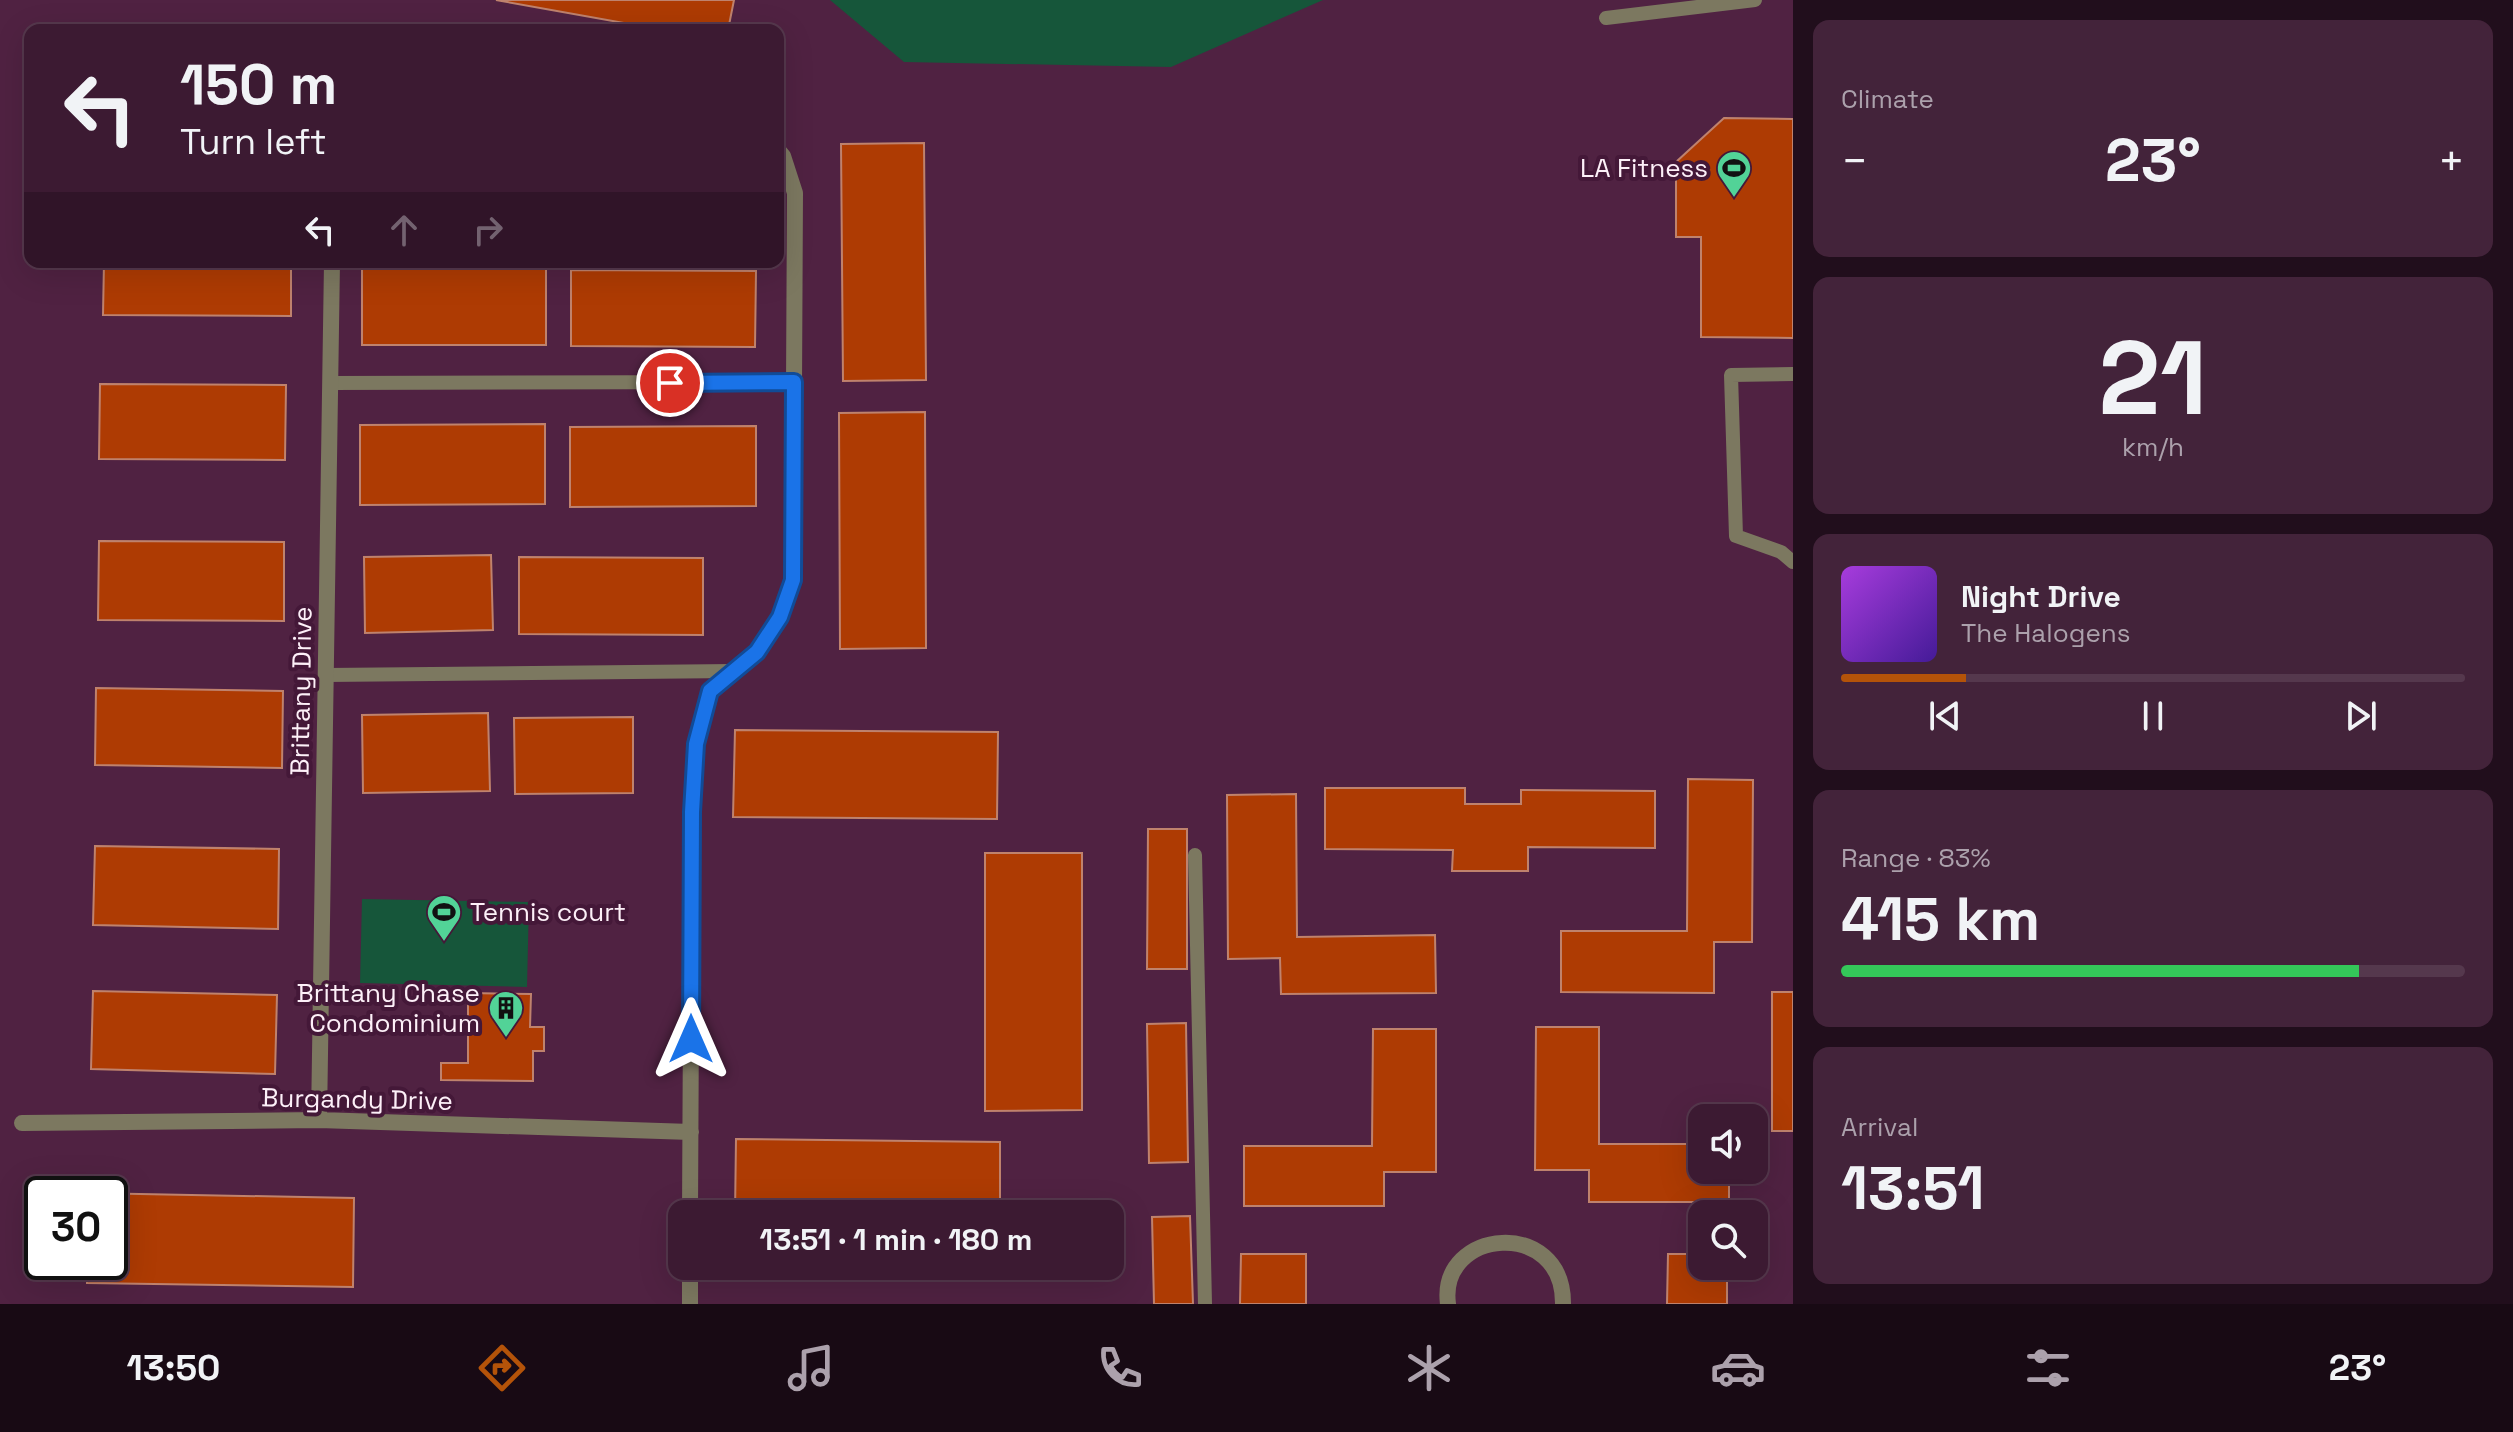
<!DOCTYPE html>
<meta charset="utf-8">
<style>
body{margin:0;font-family:"Space Grotesk",sans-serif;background:#43233a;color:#f1f3f6;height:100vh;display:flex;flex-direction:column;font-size:30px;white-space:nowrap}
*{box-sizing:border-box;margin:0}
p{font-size:26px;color:#aca1ac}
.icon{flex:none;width:44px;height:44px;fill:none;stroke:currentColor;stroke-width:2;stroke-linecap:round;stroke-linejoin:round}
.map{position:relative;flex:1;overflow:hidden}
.sheet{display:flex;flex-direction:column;gap:20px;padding:20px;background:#210e1c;width:720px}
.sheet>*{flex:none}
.banner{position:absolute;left:24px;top:24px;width:760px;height:244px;border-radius:16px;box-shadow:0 8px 32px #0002,0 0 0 2px #55384d;background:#3c1a32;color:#f1f3f6;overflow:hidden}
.buttons{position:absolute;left:1688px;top:1104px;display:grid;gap:16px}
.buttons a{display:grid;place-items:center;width:80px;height:80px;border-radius:16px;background:#3c1a32;box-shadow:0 8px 32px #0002,0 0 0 2px #55384d;font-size:40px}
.speed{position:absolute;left:24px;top:1176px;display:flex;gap:16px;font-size:40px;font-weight:700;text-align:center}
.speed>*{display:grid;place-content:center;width:104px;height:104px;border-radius:50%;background:#3c1a32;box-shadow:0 8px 32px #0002,0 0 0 2px #55384d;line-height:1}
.speed .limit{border:4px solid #111;border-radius:12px;background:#fff;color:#111}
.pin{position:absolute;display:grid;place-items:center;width:68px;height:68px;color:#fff;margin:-34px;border:4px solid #fff;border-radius:50%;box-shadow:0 2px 8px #0007}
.me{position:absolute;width:88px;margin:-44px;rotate:0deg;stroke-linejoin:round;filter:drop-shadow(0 0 6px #0008)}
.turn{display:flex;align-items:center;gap:28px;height:168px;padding:0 24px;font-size:36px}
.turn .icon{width:104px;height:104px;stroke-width:2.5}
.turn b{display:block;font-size:56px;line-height:68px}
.lanes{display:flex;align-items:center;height:76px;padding:0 24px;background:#0003;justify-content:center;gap:40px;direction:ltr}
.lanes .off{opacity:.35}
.big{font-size:60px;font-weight:800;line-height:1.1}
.sheet .tile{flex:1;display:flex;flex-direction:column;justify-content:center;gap:12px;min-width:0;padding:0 28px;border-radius:16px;background:#43233a}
.sheet .dial{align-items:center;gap:0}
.dial b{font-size:104px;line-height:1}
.song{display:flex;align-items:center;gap:24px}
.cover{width:96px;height:96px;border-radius:12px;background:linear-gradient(135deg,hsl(280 70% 55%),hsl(260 70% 35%))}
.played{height:8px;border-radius:4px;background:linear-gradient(90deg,#b45309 20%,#55384d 20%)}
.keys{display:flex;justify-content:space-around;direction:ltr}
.heat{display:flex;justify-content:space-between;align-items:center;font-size:44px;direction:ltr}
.charge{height:12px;border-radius:6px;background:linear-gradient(90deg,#34c759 83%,#55384d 0)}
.trip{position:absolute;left:668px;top:1200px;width:456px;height:80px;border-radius:16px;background:#3c1a32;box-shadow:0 8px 32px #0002,0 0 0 2px #55384d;font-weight:800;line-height:80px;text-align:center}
.dock{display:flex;height:128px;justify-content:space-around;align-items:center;background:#180a14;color:#aca1ac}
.dock .icon{width:56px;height:56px}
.dock .current{color:#b45309}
.dock b{font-size:36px;color:#f1f3f6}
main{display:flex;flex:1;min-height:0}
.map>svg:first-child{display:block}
</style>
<main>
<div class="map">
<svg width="1793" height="1304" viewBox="0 0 1793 1304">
<rect width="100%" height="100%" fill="#502242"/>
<path fill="#16563a" d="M 830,0 L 1323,0 L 1171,67 L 904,62 Z
M 362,899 L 529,902 L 527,987 L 360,983 Z"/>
<path fill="#ae3b03" stroke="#bf826d" stroke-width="2" d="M 496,0 L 734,0 L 728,30 L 663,30 Z
M 1724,118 L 1793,119 L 1793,338 L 1701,337 L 1701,237 L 1676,237 L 1676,162 Z
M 924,143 L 926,380 L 843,381 L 841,144 Z
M 104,262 L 291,262 L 291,316 L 103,315 Z
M 362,268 L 546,269 L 546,345 L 362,345 Z
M 571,270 L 756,271 L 755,347 L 571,346 Z
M 100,384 L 286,385 L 285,460 L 99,459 Z
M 925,412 L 926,648 L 840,649 L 839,413 Z
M 545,424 L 545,504 L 360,505 L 360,425 Z
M 756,426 L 756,506 L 570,507 L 570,427 Z
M 99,541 L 284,542 L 284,621 L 98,620 Z
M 491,555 L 493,630 L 365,633 L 364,557 Z
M 519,557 L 703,558 L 703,635 L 519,634 Z
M 96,688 L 283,691 L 282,768 L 95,765 Z
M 488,713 L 490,791 L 363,793 L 362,715 Z
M 633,717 L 633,793 L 515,794 L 514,718 Z
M 735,730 L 998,732 L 997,819 L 733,817 Z
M 1688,779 L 1753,780 L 1752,942 L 1714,942 L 1714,993 L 1561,992 L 1561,931 L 1687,931 Z
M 1325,788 L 1465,788 L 1465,804 L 1521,804 L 1521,790 L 1655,791 L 1655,848 L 1528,847 L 1528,871 L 1452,871 L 1453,850 L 1325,849 Z
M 1296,794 L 1297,937 L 1435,935 L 1436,993 L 1281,994 L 1280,958 L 1228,959 L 1227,795 Z
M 1148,829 L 1187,829 L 1187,969 L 1147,969 Z
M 95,846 L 279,849 L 278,929 L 93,925 Z
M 985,853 L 1082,853 L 1082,1110 L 985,1111 Z
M 93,991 L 277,995 L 275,1074 L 91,1069 Z
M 1772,992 L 1793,992 L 1793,1131 L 1772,1131 Z
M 468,993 L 531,994 L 530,1027 L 544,1027 L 544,1051 L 533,1051 L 533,1081 L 441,1080 L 441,1063 L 468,1063 Z
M 1186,1023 L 1188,1162 L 1149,1163 L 1147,1024 Z
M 1536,1027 L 1599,1027 L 1599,1144 L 1702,1144 L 1702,1170 L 1729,1170 L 1729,1202 L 1589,1202 L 1589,1170 L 1535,1170 Z
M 1373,1029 L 1436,1029 L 1436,1172 L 1384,1172 L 1384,1206 L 1244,1206 L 1244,1146 L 1372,1146 Z
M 736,1139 L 1000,1142 L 1000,1214 L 735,1214 Z
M 88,1193 L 354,1198 L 353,1287 L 87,1283 L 87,1262 L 110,1262 L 110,1194 Z
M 1190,1216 L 1193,1304 L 1154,1304 L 1152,1217 Z
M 1241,1254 L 1306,1254 L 1306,1304 L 1240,1304 Z
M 1668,1254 L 1702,1254 L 1702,1266 L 1727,1266 L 1727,1304 L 1667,1304 Z"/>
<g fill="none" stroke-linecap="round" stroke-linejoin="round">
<path stroke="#7c7860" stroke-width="14" d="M 1606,18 L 1755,0
M 1793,374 L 1731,375 L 1736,536 L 1781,552 L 1793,562
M 330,383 L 794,382
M 326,675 L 734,671
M 1195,855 L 1205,1304"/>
<path stroke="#7c7860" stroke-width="16" d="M 319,1120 L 332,262
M 22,1123 L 319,1120 L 691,1132
M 690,1214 L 692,812 L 696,744 L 710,691 L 757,652 L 780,617 L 793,580 L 795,193 L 783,156 L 778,150
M 690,1304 L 690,1266
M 1448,1304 C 1438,1228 1564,1217 1563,1304"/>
</g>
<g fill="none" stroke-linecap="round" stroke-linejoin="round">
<g stroke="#114b97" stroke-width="20">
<path id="route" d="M 670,383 L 794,382 L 793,580 L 780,617 L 757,652 L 710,691 L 696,744 L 692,812 L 691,1039"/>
</g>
<use href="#route" stroke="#1a73e8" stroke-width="14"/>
</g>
<defs>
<g id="stadium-pin" transform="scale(1.8)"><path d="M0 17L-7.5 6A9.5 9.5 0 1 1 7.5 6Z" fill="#52d397" stroke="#441838"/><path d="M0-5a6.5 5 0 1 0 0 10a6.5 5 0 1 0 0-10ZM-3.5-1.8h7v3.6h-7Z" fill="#111"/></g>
<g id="building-pin" transform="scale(1.8)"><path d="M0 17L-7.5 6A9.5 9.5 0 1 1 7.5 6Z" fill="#52d397" stroke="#441838"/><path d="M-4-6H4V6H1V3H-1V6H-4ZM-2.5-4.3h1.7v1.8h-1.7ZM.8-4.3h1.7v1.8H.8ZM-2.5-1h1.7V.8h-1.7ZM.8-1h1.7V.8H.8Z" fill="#111"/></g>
</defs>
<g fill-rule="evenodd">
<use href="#stadium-pin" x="1734" y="168"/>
<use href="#stadium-pin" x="444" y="912"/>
<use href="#building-pin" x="506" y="1008"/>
</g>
<g text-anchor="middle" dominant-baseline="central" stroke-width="8" stroke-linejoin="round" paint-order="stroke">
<g font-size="26" fill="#fdf0f8" stroke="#441838" text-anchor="end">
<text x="1708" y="168">LA Fitness</text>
<text x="470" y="912" text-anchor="start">Tennis court</text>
<text x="480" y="993">Brittany Chase<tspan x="480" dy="30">Condominium</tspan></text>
</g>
<g font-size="26" fill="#fdf0f8" stroke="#441838">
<text transform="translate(301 691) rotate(-89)">Brittany Drive</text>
<text transform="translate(357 1099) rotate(1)">Burgandy Drive</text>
</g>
</g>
</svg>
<div class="buttons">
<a><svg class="icon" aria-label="sound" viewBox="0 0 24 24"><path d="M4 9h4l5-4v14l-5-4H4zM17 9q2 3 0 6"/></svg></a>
<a><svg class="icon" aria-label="search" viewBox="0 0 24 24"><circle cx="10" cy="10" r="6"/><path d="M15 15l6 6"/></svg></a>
</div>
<div class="speed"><div class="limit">30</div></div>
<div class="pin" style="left:670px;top:383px;background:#d93025"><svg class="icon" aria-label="arrive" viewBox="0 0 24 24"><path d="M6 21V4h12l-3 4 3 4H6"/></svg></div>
<svg class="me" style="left:691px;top:1039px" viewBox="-20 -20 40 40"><path d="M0-17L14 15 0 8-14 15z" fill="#1a73e8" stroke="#fff" stroke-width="4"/></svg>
<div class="trip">13:51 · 1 min · 180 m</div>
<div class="banner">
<div class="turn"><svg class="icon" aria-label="left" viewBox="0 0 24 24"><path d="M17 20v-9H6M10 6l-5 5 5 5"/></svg><div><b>150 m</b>Turn left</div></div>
<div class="lanes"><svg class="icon" aria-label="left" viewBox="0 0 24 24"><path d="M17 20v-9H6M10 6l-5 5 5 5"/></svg><svg class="icon off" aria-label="ahead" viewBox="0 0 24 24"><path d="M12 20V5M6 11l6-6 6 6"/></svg><svg class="icon off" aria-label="right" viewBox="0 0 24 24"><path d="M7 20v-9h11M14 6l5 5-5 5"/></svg></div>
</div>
</div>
<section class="sheet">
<div class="tile"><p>Climate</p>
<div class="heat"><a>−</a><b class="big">23°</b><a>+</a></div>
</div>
<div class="tile dial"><b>21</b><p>km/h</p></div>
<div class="tile">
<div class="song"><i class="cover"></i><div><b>Night Drive</b><p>The Halogens</p></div></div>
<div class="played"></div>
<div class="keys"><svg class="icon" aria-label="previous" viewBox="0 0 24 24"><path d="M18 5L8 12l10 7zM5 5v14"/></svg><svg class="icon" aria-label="pause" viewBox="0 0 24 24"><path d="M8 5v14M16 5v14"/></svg><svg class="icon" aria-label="next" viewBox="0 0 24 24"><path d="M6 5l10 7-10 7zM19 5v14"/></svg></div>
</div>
<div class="tile"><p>Range · 83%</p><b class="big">415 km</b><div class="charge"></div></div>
<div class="tile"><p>Arrival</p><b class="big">13:51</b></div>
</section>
</main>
<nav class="dock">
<b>13:50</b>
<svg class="icon current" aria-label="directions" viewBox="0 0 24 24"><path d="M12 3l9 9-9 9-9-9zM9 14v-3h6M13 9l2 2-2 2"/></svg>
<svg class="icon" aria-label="music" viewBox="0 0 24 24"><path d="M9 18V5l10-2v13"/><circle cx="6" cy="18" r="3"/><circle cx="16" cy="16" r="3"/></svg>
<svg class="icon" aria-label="phone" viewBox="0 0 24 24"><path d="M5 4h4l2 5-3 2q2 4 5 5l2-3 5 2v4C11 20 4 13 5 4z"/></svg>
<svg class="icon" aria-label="climate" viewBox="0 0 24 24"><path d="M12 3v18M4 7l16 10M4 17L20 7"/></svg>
<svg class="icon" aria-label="car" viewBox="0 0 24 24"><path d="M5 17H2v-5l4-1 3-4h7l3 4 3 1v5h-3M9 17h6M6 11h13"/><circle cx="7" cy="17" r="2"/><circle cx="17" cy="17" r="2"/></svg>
<svg class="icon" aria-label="filters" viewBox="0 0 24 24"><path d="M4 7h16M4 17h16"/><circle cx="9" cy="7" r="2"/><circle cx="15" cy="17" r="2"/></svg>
<b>23°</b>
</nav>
